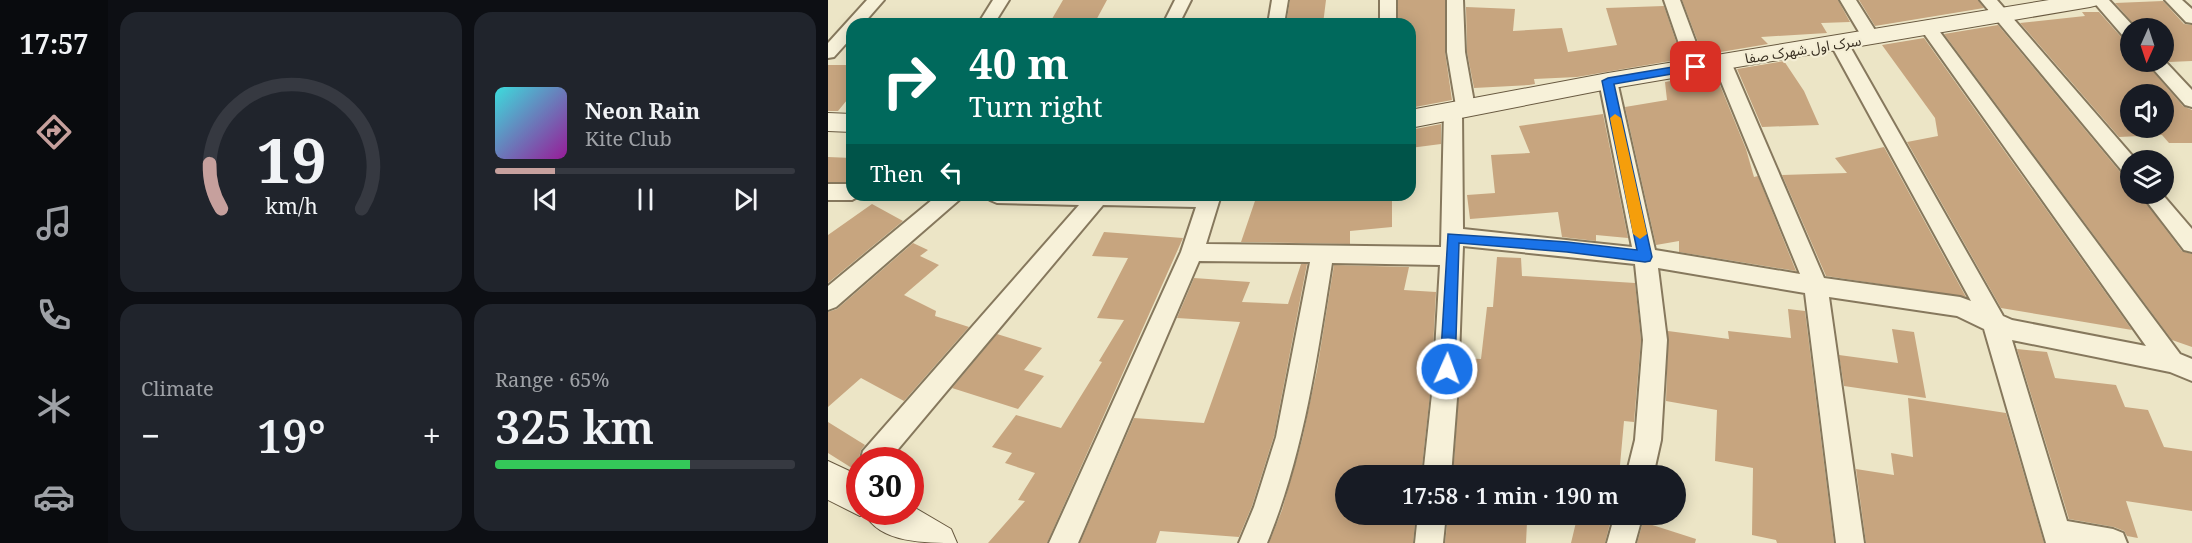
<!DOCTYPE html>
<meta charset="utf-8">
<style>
body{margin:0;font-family:"Noto Serif","Noto Sans Arabic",serif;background:#20242c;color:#f1f3f6;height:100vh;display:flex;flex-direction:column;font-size:22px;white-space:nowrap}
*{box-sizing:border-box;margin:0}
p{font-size:20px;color:#9ea1a6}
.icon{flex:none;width:33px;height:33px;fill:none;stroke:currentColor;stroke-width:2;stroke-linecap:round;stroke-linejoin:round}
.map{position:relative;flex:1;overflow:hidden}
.side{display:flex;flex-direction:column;gap:12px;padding:12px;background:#0d0f14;width:720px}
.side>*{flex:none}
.hud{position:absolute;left:18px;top:18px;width:570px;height:183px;border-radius:18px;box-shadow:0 3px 15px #0003;background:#00695c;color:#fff;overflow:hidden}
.needle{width:39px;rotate:183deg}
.fabs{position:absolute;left:1292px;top:18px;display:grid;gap:12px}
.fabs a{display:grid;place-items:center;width:54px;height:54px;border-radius:50%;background:#171b24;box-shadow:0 3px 15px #0003;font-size:30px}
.speed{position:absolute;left:18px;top:447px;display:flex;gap:12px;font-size:30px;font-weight:700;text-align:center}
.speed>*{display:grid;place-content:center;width:78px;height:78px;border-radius:50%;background:#171b24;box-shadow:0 3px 15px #0003;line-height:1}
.speed .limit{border:9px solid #d22;background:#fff;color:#111}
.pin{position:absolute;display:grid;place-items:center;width:51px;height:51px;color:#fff;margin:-26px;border-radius:12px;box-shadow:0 3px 9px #0006}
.me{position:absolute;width:66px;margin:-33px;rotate:2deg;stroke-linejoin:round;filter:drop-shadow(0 0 4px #0008)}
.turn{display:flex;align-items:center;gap:21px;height:126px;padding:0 24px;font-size:27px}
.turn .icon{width:78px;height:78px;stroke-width:2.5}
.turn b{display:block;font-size:42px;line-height:51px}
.then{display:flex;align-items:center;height:57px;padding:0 24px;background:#0003;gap:12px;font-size:22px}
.big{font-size:45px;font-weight:600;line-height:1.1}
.side .tile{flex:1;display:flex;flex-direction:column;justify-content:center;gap:9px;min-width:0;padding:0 21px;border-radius:18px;background:#20242c}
.side .dial{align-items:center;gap:0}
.dial svg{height:156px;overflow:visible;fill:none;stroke:#363941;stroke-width:7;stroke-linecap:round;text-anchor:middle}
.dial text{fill:#f1f3f6;stroke:none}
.song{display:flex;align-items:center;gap:18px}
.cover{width:72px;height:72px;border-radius:9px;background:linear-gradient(135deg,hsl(180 70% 55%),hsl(300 70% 35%))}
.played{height:6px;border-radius:3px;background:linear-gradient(90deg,#c6a09d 20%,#363941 20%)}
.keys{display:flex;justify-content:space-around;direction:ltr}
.heat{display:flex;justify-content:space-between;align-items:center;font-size:33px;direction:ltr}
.charge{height:9px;border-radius:4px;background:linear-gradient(90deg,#34c759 65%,#363941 0)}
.side .tiles{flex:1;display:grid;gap:12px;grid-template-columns:repeat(2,1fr)}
.trip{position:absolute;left:507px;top:465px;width:351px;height:60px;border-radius:30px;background:#171b24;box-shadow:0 3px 15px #0003;font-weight:600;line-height:60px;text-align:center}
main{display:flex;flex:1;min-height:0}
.menu{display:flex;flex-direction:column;width:108px;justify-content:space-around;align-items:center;background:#090b0e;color:#9ea1a6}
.menu .icon{width:42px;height:42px}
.menu .current{color:#c6a09d}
.menu b{font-size:27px;color:#f1f3f6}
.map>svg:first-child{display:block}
</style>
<main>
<nav class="menu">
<b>17:57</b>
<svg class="icon current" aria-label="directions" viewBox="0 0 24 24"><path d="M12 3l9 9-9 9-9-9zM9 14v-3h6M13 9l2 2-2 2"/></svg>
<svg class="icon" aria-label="music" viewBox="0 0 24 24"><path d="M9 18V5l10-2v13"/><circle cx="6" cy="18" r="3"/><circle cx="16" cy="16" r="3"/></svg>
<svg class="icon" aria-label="phone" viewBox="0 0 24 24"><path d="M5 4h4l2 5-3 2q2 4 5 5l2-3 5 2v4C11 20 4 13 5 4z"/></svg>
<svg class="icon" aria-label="climate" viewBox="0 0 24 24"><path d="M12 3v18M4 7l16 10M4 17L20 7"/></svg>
<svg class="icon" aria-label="car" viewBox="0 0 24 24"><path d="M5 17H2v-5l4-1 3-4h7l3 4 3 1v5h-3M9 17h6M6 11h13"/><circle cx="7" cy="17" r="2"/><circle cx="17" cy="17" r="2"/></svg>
</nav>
<section class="side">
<div class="tiles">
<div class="tile dial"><svg viewBox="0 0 100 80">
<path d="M14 69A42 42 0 1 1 86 69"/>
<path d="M14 69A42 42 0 0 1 8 46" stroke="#c6a09d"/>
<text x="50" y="56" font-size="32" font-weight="700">19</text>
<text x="50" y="72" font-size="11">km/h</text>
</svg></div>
<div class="tile">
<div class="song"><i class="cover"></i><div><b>Neon Rain</b><p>Kite Club</p></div></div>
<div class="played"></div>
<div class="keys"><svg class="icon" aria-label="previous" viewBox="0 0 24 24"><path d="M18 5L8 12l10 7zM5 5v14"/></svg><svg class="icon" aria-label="pause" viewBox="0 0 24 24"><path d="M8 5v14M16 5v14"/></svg><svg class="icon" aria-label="next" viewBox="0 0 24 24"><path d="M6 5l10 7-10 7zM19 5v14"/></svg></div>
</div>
<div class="tile"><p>Climate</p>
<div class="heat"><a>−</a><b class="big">19°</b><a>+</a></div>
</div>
<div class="tile"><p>Range · 65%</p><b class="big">325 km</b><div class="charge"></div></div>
</div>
</section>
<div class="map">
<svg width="1364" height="543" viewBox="0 0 1364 543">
<rect width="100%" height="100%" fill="#ece5c6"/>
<path fill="#c7a57f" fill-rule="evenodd" d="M 235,0 L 279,0 L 266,24 L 221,24 Z
M 462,0 L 498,0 L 495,24 L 458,24 Z
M 570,0 L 617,0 L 617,52 L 624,100 L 582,108 L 582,24 L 570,24 Z
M 854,0 L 1010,0 L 1022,22 L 993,23 L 999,33 L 933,37 L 940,44 L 875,55 Z
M 1031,0 L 1150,0 L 1156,8 L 1047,26 Z
M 1335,1 L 1356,24 L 1364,25 L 1364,61 L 1341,62 L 1335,57 L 1335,28 L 1309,28 L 1287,3 Z
M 836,6 L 854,59 L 749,77 L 706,79 L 707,84 L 701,85 L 646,88 L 639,52 L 638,7 L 687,9 L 685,31 L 734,28 L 740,52 L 789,45 L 778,8 Z
M 1254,12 L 1271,12 L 1294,38 L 1302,40 L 1302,62 L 1317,62 L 1355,106 L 1364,110 L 1364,143 L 1341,143 L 1334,135 L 1291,137 L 1192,23 L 1257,16 ZM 1302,94 L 1335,94 L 1335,128 L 1302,128 Z
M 1170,25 L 1293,173 L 1302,176 L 1302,194 L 1311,194 L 1354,251 L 1364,254 L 1364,347 L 1344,340 L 1116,34 Z
M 1096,38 L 1304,330 L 1173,308 L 1079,142 L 1110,136 L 1107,118 L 1054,45 Z
M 956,61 L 976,91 L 991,125 L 934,127 L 909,69 Z
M 0,65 L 24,65 L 24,94 L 10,111 L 0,111 Z
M 887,73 L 918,149 L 926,177 L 930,176 L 968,271 L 851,252 L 851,241 L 828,245 L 797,107 L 839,100 L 837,82 Z
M 775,114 L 800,238 L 768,235 L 768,241 L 734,237 L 730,212 L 642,219 L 639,195 L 667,193 L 663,155 L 702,153 L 691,126 Z
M 613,124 L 613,144 L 582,148 L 582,130 Z
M 1056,147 L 1138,297 L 998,276 L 954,175 L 1019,173 L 1007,158 Z
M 0,157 L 24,158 L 24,182 L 0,182 Z
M 429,195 L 564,195 L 564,227 L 522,231 L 522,244 L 413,242 Z
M 44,204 L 75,221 L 0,283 L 0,235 Z
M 276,232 L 355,238 L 219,543 L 160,543 L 197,501 L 190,500 L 207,473 L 177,463 L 184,453 L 164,447 L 188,415 L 233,428 L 274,362 L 271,361 L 296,320 L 269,318 L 300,258 L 264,256 Z
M 85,243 L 100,250 L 92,256 L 111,265 L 76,295 L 108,311 L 107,316 L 141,327 L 76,401 L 33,378 L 0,407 L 0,312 L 9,309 Z
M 669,257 L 693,258 L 694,276 L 807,283 L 813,340 L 806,422 L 796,421 L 791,476 L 625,476 L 633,358 L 653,359 L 659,307 L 665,307 Z
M 473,264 L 479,264 L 446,436 L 424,506 L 411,537 L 332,531 L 328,543 L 252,543 L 306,418 L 376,423 L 412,322 L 349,318 L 366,278 L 422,282 L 414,302 L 460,304 Z
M 506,265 L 581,267 L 576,290 L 608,292 L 603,385 L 593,476 L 518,476 L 518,514 L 588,514 L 585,543 L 441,543 L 454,510 L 474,440 L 489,370 Z
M 960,309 L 977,311 L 1006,543 L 949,543 L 948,540 L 924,535 L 925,468 L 887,461 L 889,410 L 838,401 L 840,331 L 901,339 L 900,331 L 963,338 Z
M 1064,329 L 1086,332 L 1098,398 L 1016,386 L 1011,355 L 1070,363 Z
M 169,334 L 214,348 L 196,370 L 216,376 L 190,409 L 124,388 Z
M 1189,349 L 1219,352 L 1227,378 L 1288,385 L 1297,407 L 1320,410 L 1336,447 L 1364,451 L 1364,511 L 1298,501 L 1310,538 L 1299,536 L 1296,531 L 1286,527 L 1241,519 Z
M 1080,398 L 1178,413 L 1216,543 L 1038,543 L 1028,469 L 1066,475 L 1063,453 L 1085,457 Z
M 0,422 L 37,445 L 33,450 L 30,461 L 32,465 L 27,470 L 0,453 Z
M 750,514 L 784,515 L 777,543 L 743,543 Z
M 620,517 L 699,522 L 698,543 L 617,543 Z
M 815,522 L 868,539 L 867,543 L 809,543 Z"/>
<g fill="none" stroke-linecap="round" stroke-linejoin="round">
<g stroke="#86785d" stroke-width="4">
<path id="street" d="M 39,0 L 56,0 L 35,24 L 24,24 L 24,37 L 6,57 L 0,58 L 0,43 Z
M 165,0 L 181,0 L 166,24 L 150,24 Z
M 347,0 L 363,0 L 351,24 L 335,24 Z
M 444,0 L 460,0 L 456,24 L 440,24 Z
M 552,0 L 568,0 L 568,24 L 552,24 Z
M 619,0 L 635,0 L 637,52 L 647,108 L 645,112 L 634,113 L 635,229 L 804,247 L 771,81 L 774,77 L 786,77 L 789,81 L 827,250 L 972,274 L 885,62 L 888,58 L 900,58 L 903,62 L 996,278 L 1132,297 L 1143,301 L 1002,43 L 1005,39 L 1017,39 L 1020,43 L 1175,316 L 1184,320 L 1318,346 L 1092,28 L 1094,24 L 1106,24 L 1352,354 L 1364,359 L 1364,381 L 1342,372 L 1184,340 L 1239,521 L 1285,529 L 1295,533 L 1299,543 L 1218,543 L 1156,329 L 1129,316 L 1001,297 L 1036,543 L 1008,543 L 977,293 L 830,268 L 839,340 L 833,440 L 825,476 L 798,476 L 807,440 L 815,340 L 807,264 L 635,246 L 630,385 L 623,476 L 595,476 L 605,385 L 612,265 L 504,263 C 489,358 476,453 439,543 L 411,543 L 426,507 L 448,437 L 482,262 L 371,261 L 250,543 L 221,543 L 353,252 L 368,207 L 275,205 L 61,460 L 32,462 L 35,451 L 251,205 L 169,203 L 162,200 L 159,195 L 393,195 L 378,244 L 613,247 L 616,111 L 618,107 L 628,106 L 619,52 Z
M 836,0 L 852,0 L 877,67 L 874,71 L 862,71 L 859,67 Z
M 1012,0 L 1028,0 L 1052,38 L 1049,42 L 1037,42 Z
M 1152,0 L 1169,0 L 1308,160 L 1302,160 L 1302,174 L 1295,172 Z
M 1264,0 L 1281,0 L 1307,28 L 1302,28 L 1302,38 L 1296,37 Z
M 1337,0 L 1354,0 L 1364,9 L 1364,23 L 1358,22 Z
M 1335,59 L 1364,90 L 1364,107 L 1357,105 L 1319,62 L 1335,62 Z
M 0,184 L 24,184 L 24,195 L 33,195 L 24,200 L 0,200 Z
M 1313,194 L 1334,194 L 1364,229 L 1364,252 L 1356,250 Z
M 110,195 L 134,195 L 131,200 L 8,307 L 0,310 L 0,286 Z
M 590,514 L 618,514 L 615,543 L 587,543 Z
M 787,514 L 815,514 L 807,543 L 779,543 Z"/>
</g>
<g stroke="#685940" stroke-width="2">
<path id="secondary" d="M 1221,0 L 1273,0 L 1270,5 L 1262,7 L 780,89 L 582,128 L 582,110 L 780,73 Z
M 0,113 L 24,114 L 24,132 L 0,131 Z
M 0,461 L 32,476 L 32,512 L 82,512 L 82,505 L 123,529 L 129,543 C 97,543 52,543 37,514 L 32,516 L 0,500 Z"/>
</g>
<use href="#street" fill="#f7f1d9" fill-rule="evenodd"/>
<use href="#secondary" fill="#f7f1d9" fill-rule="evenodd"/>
</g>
<path fill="#1a73e8" stroke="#114b97" stroke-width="1.5" d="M 868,63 L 873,67 L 872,69 L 786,84 L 824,257 L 822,261 L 817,262 L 739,252 L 631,243 L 627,369 L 625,374 L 619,376 L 614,374 L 612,369 L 620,234 L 739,242 L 809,250 L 774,81 L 780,78 Z"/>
<path fill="#f59e0b" d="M 787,114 L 793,118 L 819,234 L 812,239 L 805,234 L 782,118 Z"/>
<g text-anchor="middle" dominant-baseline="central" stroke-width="4.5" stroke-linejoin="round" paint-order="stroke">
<g font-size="14" fill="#372e20" stroke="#f4eed5">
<text transform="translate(975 49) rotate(-9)">سرک اول شهرک صفا</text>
</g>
</g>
</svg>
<div class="fabs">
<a><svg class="needle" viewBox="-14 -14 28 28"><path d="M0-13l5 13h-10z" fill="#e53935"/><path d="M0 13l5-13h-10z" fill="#9ea1a6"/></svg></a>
<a><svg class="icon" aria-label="sound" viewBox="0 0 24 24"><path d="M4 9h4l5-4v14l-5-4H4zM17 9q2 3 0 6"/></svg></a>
<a><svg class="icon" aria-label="layers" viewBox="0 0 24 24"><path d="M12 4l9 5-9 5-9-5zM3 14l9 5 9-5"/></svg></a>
</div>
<div class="speed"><div class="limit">30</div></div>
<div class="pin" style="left:868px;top:67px;background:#d93025"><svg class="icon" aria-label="arrive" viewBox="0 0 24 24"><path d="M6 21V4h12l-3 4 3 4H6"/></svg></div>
<svg class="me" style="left:619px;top:369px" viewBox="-20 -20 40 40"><circle r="17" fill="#1a73e8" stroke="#fff" stroke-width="3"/><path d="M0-11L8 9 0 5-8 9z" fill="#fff"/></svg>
<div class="trip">17:58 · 1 min · 190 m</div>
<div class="hud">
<div class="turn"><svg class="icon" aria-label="right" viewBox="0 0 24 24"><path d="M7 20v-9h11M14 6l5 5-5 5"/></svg><div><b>40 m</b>Turn right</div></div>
<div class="then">Then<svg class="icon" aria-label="left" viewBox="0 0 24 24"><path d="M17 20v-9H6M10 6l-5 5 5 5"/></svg></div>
</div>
</div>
</main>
